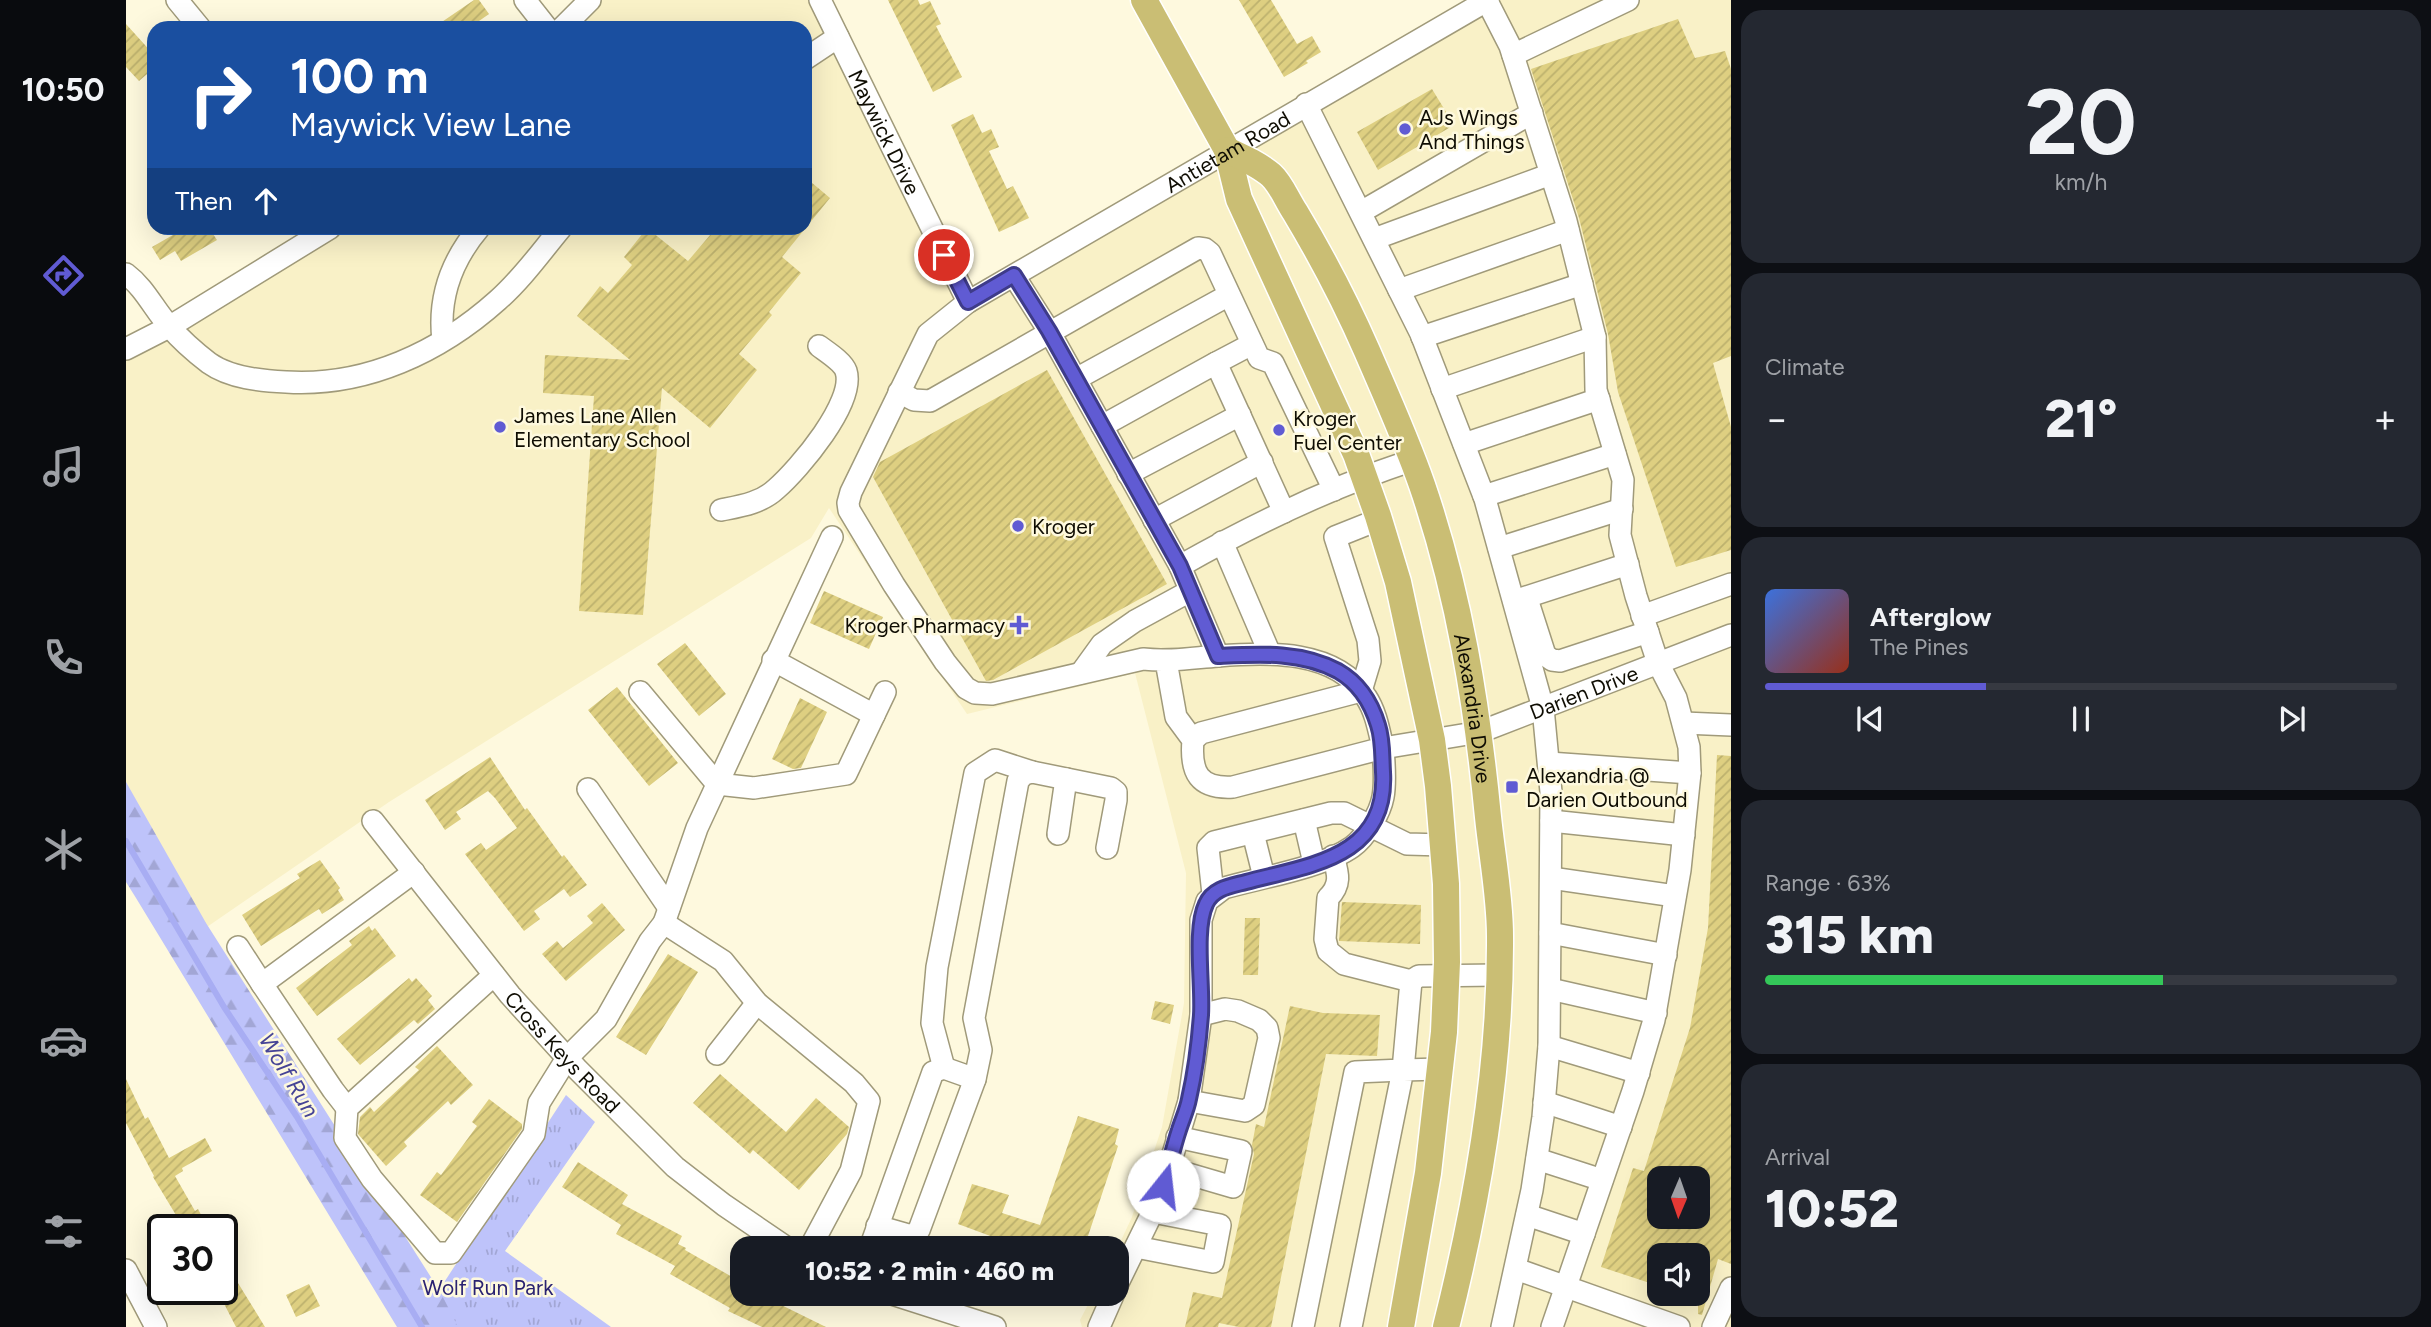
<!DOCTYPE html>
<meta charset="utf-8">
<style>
body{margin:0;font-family:Figtree,sans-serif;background:#242831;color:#f1f3f6;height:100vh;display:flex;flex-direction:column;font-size:26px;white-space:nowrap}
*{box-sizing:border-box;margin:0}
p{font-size:23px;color:#9ea1a6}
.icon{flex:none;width:38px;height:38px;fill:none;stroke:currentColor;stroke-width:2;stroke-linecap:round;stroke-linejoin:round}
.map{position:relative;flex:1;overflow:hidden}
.drawer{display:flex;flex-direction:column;gap:10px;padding:10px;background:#0d0f14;width:700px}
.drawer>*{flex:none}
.guide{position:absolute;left:21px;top:21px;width:665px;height:214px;border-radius:21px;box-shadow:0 7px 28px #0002;background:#1a4fa0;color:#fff;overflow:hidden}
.needle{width:46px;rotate:182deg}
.controls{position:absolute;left:1521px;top:1166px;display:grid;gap:14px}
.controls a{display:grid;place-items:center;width:63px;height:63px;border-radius:14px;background:#171b24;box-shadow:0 7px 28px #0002;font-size:35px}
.speed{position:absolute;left:21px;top:1214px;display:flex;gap:14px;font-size:35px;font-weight:700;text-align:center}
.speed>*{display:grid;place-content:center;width:91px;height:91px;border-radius:50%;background:#171b24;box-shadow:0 7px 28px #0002;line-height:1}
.speed .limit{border:4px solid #111;border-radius:10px;background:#fff;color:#111}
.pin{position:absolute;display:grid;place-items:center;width:60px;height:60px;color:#fff;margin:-30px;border:4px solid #fff;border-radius:50%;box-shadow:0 2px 7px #0007}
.me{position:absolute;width:77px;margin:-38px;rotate:16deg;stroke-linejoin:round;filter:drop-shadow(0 0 5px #0008)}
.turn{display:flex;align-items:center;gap:24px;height:147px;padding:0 28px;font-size:32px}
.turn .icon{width:91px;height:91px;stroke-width:2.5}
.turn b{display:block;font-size:49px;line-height:60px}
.then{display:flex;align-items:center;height:66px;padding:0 28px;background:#0003;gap:14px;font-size:26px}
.big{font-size:52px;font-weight:800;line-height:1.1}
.drawer .card{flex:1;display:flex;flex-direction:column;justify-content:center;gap:10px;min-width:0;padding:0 24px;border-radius:21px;background:#242831}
.drawer .dial{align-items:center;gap:0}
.dial b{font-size:91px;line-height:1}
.song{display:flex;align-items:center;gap:21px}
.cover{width:84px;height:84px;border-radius:10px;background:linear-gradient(135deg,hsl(220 70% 55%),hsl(10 70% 35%))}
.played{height:7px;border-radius:4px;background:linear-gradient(90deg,#605bd3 35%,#363941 35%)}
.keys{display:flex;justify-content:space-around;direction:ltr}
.heat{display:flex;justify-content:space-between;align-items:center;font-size:38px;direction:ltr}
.charge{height:10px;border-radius:5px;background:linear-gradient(90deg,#34c759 63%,#363941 0)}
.trip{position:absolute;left:604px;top:1236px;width:399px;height:70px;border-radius:21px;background:#171b24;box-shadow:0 7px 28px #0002;font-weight:800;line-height:70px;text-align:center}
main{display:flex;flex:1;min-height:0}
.tabs{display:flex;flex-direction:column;width:126px;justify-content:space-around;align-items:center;background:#090b0e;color:#9ea1a6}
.tabs .icon{width:49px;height:49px}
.tabs .on{color:#605bd3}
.tabs b{font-size:32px;color:#f1f3f6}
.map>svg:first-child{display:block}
</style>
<main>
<nav class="tabs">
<b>10:50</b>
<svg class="icon on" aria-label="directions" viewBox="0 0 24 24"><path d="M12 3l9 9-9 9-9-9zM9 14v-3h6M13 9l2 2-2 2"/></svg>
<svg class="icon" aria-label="music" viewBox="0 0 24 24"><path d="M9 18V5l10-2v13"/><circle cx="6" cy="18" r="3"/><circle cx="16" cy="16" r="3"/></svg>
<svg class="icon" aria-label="phone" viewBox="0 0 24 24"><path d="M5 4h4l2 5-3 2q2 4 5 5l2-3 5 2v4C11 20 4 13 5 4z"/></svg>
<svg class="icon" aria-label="climate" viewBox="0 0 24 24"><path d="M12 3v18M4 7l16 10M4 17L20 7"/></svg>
<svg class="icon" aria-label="car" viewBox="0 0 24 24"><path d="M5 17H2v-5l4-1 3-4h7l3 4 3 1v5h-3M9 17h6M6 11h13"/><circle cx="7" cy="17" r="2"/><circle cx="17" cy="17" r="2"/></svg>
<svg class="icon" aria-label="filters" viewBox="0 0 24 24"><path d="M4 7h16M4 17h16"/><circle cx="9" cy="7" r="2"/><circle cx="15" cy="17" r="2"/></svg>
</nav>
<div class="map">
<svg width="1605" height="1327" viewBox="0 0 1605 1327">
<defs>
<pattern id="grass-tufts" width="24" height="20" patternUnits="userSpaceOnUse" patternTransform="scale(1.75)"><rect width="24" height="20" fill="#bec3fa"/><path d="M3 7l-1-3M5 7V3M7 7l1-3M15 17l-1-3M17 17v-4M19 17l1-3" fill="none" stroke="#a2a6d5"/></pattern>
<pattern id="forest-firs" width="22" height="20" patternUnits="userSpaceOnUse" patternTransform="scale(1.75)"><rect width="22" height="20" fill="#bec3fa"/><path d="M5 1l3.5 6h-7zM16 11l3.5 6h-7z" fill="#a2a6d5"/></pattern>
<pattern id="building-hatch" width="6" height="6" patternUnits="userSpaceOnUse" patternTransform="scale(1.75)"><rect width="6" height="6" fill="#decf81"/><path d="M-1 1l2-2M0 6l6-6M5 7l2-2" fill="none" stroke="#bdb16e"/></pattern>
</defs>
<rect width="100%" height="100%" fill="#fef9de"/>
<path fill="#f9f1c7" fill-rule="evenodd" d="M 464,0 L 694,0 L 843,302 L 1362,0 L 1605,0 L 1605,1327 L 956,1327 L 954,1320 L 968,1293 L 990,1293 L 991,1249 L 1006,1217 L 1036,1127 L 1058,1003 L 1060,873 L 1009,673 L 841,714 L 703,508 L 685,538 L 263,802 L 59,942 L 0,842 L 0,347 L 204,228 L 679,228 L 679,28 L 436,28 ZM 1533,1178 L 1572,1178 L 1572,1216 L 1533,1216 ZM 1533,1255 L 1572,1255 L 1572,1293 L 1533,1293 Z"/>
<path fill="url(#grass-tufts)" d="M 440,1095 L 469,1122 L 379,1251 L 485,1327 L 289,1327 Z"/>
<path fill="url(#forest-firs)" d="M 0,782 L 80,923 L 315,1293 L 332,1327 L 271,1327 L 10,898 L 0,882 Z"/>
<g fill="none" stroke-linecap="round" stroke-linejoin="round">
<path stroke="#a8adf3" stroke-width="6" d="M 0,841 L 98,1007 L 171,1117 L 296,1327"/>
</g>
<path fill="url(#building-hatch)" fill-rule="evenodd" d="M 348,0 L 353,0 L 363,14 L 353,21 L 358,28 L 307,28 Z
M 762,0 L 792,0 L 794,5 L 804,1 L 815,24 L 810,26 L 836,77 L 807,92 Z
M 1113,0 L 1145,0 L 1171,44 L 1186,36 L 1195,52 L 1180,61 L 1182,63 L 1158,77 Z
M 1552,19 L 1569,58 L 1599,51 L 1605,69 L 1605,356 L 1587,363 L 1605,427 L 1605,550 L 1550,567 L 1492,392 L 1482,334 L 1453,218 L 1405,69 Z
M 0,24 L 28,55 L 28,68 L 13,81 L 0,67 Z
M 1306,89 L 1328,125 L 1252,170 L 1231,132 Z
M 847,114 L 856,133 L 865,129 L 873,147 L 863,151 L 881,189 L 887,186 L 903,218 L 873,232 L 825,125 Z
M 679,177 L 704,198 L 656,257 L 675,273 L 643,312 L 646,315 L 613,354 L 631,370 L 584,428 L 536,388 L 517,615 L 453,611 L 468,396 L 417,393 L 419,355 L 504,360 L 451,316 L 474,286 L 482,293 L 506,265 L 498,257 L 521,228 L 562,261 L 590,228 L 679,228 Z
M 59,228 L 83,228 L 91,240 L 55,261 L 49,251 L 34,260 L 26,247 Z
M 921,370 L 1041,584 L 867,680 L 860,681 L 747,477 L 754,462 Z
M 698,591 L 757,617 L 743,649 L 684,623 Z
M 559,643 L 600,694 L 573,716 L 531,664 Z
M 491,687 L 552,763 L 523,786 L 462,710 Z
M 674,698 L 701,712 L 675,768 L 667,769 L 646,759 Z
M 1591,755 L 1605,756 L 1605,1264 L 1592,1259 L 1576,1315 L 1572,1314 L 1572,1255 L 1533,1255 L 1533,1286 L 1475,1267 L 1507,1168 L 1518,1171 L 1564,1028 L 1582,928 ZM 1533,1178 L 1572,1178 L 1572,1216 L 1533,1216 Z
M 364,757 L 399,810 L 401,808 L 436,857 L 438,855 L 461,885 L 444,897 L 438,889 L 408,911 L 414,919 L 398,931 L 339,854 L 355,843 L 360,850 L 391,828 L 369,798 L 362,791 L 330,812 L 335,819 L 319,830 L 299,800 Z
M 194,860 L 214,888 L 212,890 L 218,900 L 196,914 L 193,909 L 135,946 L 116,915 L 174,878 L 171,874 Z
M 1216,902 L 1295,905 L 1294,944 L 1213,941 Z
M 476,903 L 499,930 L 440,981 L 416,954 L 431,941 L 437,948 L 467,923 L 461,916 Z
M 1119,918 L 1134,918 L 1132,975 L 1117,975 Z
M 243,926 L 246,931 L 249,928 L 270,956 L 191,1016 L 170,988 L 226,945 L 223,941 Z
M 542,954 L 572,972 L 520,1055 L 490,1037 Z
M 283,978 L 286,982 L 290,978 L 306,996 L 302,1000 L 309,1009 L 292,1024 L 288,1020 L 234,1065 L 211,1039 Z
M 1029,1001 L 1048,1005 L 1044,1024 L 1025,1019 Z
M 1164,1006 L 1197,1013 L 1254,1015 L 1251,1056 L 1200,1054 L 1145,1327 L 1113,1327 L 1093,1323 L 1092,1327 L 1059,1327 L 1067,1292 L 1096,1298 L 1128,1154 L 1126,1145 L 1130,1124 L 1138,1127 Z
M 311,1046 L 347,1085 L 325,1105 L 322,1101 L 278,1142 L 281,1146 L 260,1166 L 232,1134 L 234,1117 L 244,1107 L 248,1112 L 293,1070 L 289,1067 Z
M 594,1074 L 660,1132 L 690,1098 L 723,1127 L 721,1134 L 673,1190 L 627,1150 L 624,1154 L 567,1103 Z
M 0,1079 L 19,1119 L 22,1117 L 43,1158 L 79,1138 L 86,1151 L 56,1168 L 57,1171 L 49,1176 L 69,1211 L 72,1209 L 83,1230 L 59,1230 L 27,1177 L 28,1176 L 0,1123 Z
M 363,1099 L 396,1124 L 396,1129 L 331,1222 L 294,1195 L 311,1172 L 315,1175 L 351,1126 L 346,1122 Z
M 952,1116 L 993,1129 L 989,1144 L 992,1146 L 958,1248 L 897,1248 L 832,1224 L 846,1184 L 883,1195 L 876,1213 L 914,1225 Z
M 452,1162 L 502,1195 L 496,1204 L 556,1236 L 552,1244 L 560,1248 L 559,1250 L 608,1278 L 606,1281 L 616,1286 L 616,1293 L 631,1293 L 700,1327 L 636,1327 L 602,1311 L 604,1308 L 544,1274 L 549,1266 L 490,1234 L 495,1225 L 436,1187 Z
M 96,1257 L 139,1327 L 110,1327 L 91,1290 L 96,1290 Z
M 183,1284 L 194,1306 L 170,1317 L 160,1295 Z"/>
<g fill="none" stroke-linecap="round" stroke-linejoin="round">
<g stroke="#a09a7a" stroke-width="24">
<g id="minor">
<path d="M 51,0 L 74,28"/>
<path d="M 399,0 L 421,28"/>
<path id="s1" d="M 694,0 L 842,302"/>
<path d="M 1361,1 L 1384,46 L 1440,221 L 1469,337 L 1470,390 L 1497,480 L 1494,535 L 1510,596 L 1532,663 L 1550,698 L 1563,747 L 1564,773 L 1554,870 L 1528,1020 L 1507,1091 L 1426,1327"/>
<path d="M 436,28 L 464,0"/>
<path d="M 1387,55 L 1502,0"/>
<path d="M 679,59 L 712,37"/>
<path d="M 1180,104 L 1295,334 L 1359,499 L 1417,708 L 1425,792 L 1423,1046 L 1417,1117 L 1406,1190 L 1376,1327"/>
<path d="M 1235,212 L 1406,113"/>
<path d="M 1248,239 L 1425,174"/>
<path d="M 0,274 C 20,289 28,310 44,327 C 55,340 70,353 83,363 C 104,378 135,381 160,382 C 240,387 314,352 372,300 C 396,279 415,252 435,228"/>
<path d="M 888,276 L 923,331 L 1054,566 L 1092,656"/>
<path d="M 1273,290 L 1442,230"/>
<path d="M 1296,337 L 1456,284"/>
<path d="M 317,340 C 312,298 326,260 353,228"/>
<path d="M 0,349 L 43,327 L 204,228"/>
<path d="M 1090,363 L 1126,344"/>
<path d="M 950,379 L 1103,295"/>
<path d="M 1316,389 L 1469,337"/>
<path d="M 773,392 L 788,400 L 804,401 L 1072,248 L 1079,249 L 1084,253 L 1133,358 L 1147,363 L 1208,490"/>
<path d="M 976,426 L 1090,363 L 1158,512"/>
<path d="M 1338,444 L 1473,399"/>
<path d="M 1002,474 L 1114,415"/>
<path d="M 1358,496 L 1489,454"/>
<path d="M 595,510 C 615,506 635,503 650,489 C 673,469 730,402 720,371 C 717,362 701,352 693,346"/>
<path d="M 1028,520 L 1136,462"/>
<path d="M 1096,542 L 1144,654"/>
<path d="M 1373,548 L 1496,509"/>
<path d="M 1054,566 C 1128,524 1205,487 1287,460"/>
<path d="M 1401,599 L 1419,655 L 1426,660 L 1434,661 L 1522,632"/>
<path d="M 1388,601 L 1502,564"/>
<path d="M 1516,616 L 1605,584"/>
<path d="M 647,660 L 748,715"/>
<path id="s2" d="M 1040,661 L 1050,717 L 1067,740 C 1064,773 1073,789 1107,787 L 1257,748 C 1253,731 1250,712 1240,697 C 1210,649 1141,652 1092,656 C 1066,658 1043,662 1017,659 L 866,694 L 849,693 L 840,688 L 819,662 L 768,585 L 723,510 L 722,503 L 725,492 L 802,334 L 842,302 L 1362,0"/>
<path d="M 955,673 L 976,644 L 1009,621 L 1064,591"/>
<path d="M 514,692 L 591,784 L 628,788 L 720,774 L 759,692"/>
<path d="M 1558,723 L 1605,725"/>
<path d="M 1067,740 L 1075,733 L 1235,691 L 1244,661 L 1242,640 L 1209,537 L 1254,519"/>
<path d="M 1423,763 L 1564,773"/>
<path d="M 462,789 L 543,908"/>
<path d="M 1178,820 L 1188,863"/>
<path id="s3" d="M 247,821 L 384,995 L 452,1070 L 549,1167 L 598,1205 L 661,1248"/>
<path d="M 1425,821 L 1558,835"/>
<path d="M 1127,833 L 1138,877"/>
<path d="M 932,834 L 940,779"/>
<path d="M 1207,856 C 1212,873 1216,884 1202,898 L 1199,939 L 1202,951 L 1218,964 L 1285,981"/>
<path d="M 1425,878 L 1549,896"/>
<path d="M 1087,894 L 1082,848 L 1088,842 L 1205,813 L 1218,813 L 1281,844 L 1317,845"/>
<path d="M 538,923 L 571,828 L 706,537"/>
<path d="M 1424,933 L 1540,955"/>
<path d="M 112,947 L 136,984 L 288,872"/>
<path d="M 368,975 L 221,1108 L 219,1138 L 246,1179 L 309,1253 L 325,1253 L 408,1134 L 413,1103 L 441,1058 L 480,1019 L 524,941 L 538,923 L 597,961 L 631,1003 L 728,1083 L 743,1101 L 725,1171 L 684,1248"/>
<path d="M 136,984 L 207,1090 L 221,1108"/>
<path d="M 1424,989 L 1530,1013"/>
<path d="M 1423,1046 L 1513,1073"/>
<path d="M 591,1054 L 631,1003"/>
<path d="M 818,1068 L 806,1023 L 811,967 L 849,773 L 869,760 L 906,772"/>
<path d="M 1063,1101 L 1119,1111 L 1128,1105 L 1143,1038 L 1141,1028 L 1133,1020 L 1112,1011 L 1099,1009 L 1075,1015"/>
<path d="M 1418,1102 L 1495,1127"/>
<path d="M 1411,1159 L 1476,1180"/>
<path d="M 1042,1168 L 1107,1187 L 1115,1151 L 1051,1137"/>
<path d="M 1401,1215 L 1458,1234"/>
<path d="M 751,1226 L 786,1236 L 793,1230 L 849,1079"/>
<path d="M 1010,1247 L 1087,1262 L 1094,1225 L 1027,1212"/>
<path d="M 744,1248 L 807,1072 L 818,1068 L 849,1079 L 855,1050 L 848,1018 L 892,781 L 898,774 L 906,772 L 985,788 L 990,792 L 990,800 L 981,848"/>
<path d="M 1390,1269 L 1553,1327"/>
<path d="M 0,1270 L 30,1327"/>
<path id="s4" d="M 990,1287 L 1034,1197 L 1063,1101 L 1075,1015 L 1075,920 L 1081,901 L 1098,888 C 1133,878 1198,867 1226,847 C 1240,837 1254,813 1257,797 C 1260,781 1258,764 1257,748 L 1354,732 L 1605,635"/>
<path d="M 763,1293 L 869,1327"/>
<path d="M 973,1327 L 988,1293"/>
<path d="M 1177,1327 L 1229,1072 L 1277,1070 L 1285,981 L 1293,976 L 1372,975"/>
<path d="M 1225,1327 L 1277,1070 L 1314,1069"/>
<path d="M 1587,1327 L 1605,1288"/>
</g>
</g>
<g stroke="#fff" stroke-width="29">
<g id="major">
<path d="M 1018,0 L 1101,150 L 1113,199 L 1230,454 L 1252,516 L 1272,582 L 1306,740 L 1312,786 L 1320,884 L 1321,962 L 1318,1032 L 1302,1173 L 1275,1327"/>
<path id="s5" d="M 1101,150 C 1116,157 1132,164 1145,175 C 1155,184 1161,200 1169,212 C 1196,257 1220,303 1241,351 C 1260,395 1280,439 1296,485 C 1333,593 1351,704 1362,817 C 1366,856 1374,897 1374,936 C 1375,1067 1352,1200 1320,1327"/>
</g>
</g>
<use href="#minor" stroke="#fff" stroke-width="21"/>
<use href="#major" stroke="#cabe74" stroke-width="26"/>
</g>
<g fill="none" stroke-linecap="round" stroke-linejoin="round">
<g stroke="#3e3b89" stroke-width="18">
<path id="route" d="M 818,255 L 842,302 L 888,275 L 923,331 L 1054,566 L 1092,656 C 1133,654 1175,651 1212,671 C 1233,683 1245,702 1252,725 C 1257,740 1256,756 1257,772 C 1262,858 1184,865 1120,882 C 1105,886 1087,888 1080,904 C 1068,929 1077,985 1075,1015 C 1073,1042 1069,1073 1063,1099 C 1061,1110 1056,1120 1053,1130 C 1047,1148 1043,1167 1037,1186"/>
</g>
<use href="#route" stroke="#605bd3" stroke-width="12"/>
</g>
<g fill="#605bd3" stroke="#fef9de" stroke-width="2.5">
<circle cx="1279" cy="129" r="7"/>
<circle cx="374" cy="427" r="7"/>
<circle cx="1153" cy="430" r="7"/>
<circle cx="892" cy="526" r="7"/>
<path d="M889.5 614.5h7v7h7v7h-7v7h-7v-7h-7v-7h7z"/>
<rect x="1379" y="780" width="14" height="14" rx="3.5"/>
</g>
<g text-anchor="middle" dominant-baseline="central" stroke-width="5" stroke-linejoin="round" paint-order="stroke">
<g font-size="21" fill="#0f0d03" stroke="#fef9de" text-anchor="start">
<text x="1293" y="117">AJs Wings<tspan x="1293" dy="24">And Things</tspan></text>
<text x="388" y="415">James Lane Allen<tspan x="388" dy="24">Elementary School</tspan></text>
<text x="1167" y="418">Kroger<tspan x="1167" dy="24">Fuel Center</tspan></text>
<text x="906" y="526">Kroger</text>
<text x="879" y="625" text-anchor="end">Kroger Pharmacy</text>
<text x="1400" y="775">Alexandria @<tspan x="1400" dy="24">Darien Outbound</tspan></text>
</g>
<g font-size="21" fill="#0f0d03" stroke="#fef9de">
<text stroke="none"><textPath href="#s1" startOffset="147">Maywick Drive</textPath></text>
<text stroke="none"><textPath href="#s2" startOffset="1547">Antietam Road</textPath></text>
<text stroke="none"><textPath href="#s4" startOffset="877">Darien Drive</textPath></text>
<text stroke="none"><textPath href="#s5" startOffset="626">Alexandria Drive</textPath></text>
<text stroke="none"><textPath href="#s3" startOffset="299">Cross Keys Road</textPath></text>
</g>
<g font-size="21" fill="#2a2271" stroke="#fef9de">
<text x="362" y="1287">Wolf Run Park</text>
</g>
<g font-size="23" font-style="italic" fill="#464496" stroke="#fef9de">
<text transform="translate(163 1075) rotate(59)">Wolf Run</text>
</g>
</g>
</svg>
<div class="controls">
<a><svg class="needle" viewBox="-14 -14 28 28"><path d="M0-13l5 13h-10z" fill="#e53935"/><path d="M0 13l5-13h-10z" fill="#9ea1a6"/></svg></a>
<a><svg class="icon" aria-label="sound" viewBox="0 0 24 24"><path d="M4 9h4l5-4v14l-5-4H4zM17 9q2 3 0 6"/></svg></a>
</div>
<div class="speed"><div class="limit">30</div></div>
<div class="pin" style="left:818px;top:255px;background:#d93025"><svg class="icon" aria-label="arrive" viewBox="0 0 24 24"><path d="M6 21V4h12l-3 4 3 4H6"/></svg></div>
<svg class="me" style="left:1037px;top:1186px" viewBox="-20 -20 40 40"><circle r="19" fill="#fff"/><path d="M0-13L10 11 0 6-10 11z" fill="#605bd3"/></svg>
<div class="trip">10:52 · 2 min · 460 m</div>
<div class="guide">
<div class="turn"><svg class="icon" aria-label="right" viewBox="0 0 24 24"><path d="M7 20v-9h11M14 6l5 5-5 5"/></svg><div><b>100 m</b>Maywick View Lane</div></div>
<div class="then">Then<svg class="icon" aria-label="ahead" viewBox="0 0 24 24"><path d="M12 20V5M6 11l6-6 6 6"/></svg></div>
</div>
</div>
<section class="drawer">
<div class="card dial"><b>20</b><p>km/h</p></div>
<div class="card"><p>Climate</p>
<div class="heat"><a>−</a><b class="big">21°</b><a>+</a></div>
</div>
<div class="card">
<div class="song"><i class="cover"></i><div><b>Afterglow</b><p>The Pines</p></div></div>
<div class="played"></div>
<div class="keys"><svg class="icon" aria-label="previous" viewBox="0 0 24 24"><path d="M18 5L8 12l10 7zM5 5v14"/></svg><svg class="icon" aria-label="pause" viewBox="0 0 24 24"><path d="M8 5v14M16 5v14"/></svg><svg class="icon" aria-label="next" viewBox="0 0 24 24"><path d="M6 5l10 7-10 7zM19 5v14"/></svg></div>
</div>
<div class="card"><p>Range · 63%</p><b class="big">315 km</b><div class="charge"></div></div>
<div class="card"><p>Arrival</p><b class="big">10:52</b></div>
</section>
</main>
